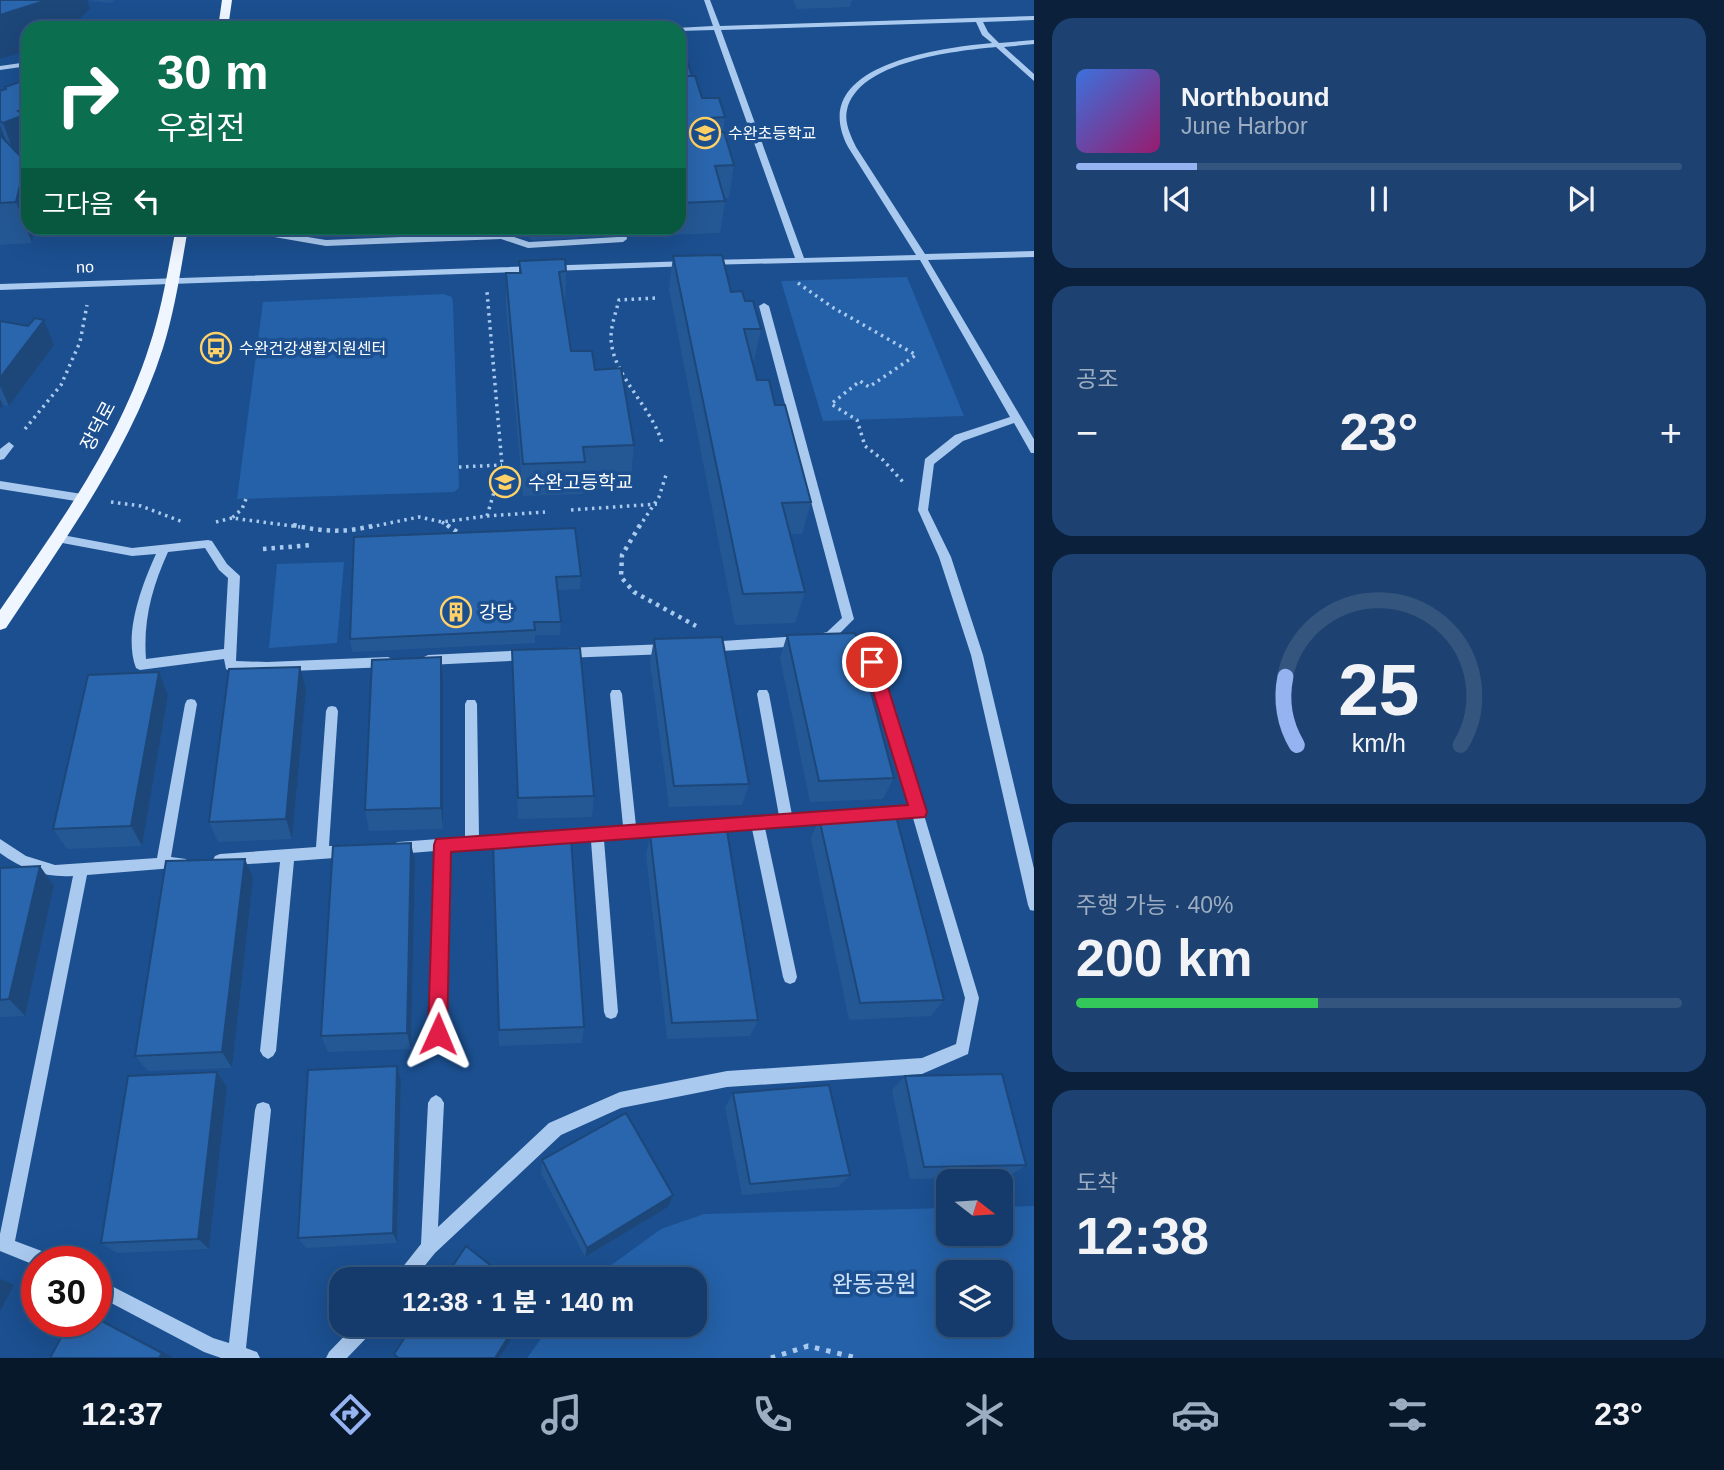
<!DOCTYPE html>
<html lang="ko">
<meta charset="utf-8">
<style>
body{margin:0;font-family:Arial,"Noto Sans KR",sans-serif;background:#1d4271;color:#f1f3f6;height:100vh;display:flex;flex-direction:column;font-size:26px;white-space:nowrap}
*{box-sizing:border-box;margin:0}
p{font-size:23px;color:#9dadc1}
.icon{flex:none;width:38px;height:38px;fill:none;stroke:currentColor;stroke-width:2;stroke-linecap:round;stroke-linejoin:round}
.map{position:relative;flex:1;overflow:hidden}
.side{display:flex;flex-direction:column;gap:18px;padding:18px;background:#0b203b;width:690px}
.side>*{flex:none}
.banner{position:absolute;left:21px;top:21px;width:665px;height:214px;border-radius:21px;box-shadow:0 7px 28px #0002,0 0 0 2px #33557e;background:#0b6e4f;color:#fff;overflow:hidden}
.needle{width:46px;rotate:107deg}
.fabs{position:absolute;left:936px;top:1169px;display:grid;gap:14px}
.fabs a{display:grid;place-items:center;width:77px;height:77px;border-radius:14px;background:#143b6b;box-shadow:0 7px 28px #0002,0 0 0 2px #33557e;font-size:35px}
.speed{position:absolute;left:21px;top:1246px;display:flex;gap:14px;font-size:35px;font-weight:700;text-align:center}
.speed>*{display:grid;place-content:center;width:91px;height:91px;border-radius:50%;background:#143b6b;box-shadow:0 7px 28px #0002,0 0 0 2px #33557e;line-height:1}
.speed .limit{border:10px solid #d22;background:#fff;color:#111}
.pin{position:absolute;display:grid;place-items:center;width:60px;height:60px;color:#fff;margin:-30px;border:4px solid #fff;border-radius:50%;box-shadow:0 2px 7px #0007}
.me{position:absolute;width:77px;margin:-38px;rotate:1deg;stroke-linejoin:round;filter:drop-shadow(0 0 5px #0008)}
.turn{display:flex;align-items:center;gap:24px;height:147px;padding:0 21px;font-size:32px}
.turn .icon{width:91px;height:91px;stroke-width:2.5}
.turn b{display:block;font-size:49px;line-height:60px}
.then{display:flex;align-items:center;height:66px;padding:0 21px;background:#0003;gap:14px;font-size:26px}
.big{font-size:52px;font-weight:800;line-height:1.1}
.side .card{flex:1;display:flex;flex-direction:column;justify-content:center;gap:10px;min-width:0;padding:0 24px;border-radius:21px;background:#1d4271}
.side .dial{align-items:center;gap:0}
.dial svg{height:182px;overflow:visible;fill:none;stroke:#33557e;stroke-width:7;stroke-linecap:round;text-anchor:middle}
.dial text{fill:#f1f3f6;stroke:none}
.song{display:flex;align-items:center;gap:21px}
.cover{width:84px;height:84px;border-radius:10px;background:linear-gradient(135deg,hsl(220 70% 55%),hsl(320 70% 35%))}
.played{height:7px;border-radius:4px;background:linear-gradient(90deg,#95b2f1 20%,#33557e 20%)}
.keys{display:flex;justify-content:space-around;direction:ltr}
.heat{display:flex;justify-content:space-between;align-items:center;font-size:38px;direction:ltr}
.charge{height:10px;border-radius:5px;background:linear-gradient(90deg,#34c759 40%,#33557e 0)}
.trip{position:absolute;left:329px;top:1267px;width:378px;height:70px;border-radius:21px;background:#143b6b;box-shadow:0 7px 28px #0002,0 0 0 2px #33557e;font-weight:800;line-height:70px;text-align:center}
.tabs{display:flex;height:112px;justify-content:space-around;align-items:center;background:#08182b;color:#9dadc1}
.tabs .icon{width:49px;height:49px}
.tabs .selected{color:#95b2f1}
.tabs b{font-size:32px;color:#f1f3f6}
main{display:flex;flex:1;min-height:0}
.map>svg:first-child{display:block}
</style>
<main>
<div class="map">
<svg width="1035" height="1358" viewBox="0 0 1035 1358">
<rect width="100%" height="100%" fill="#1b4f8f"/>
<path fill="#2461a8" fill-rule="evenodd" d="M 907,277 L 964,416 L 823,421 L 781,281 Z
M 443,294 L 452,297 L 453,304 L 459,488 L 454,492 L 237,499 L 263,302 Z
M 344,562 L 337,643 L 269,648 L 277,564 Z
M 1034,1206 L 1034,1358 L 527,1358 L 551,1325 L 695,1325 L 695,1279 L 592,1279 L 661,1229 L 704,1214 L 948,1208 L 948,1234 L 1001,1234 L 1001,1207 ZM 1001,1272 L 1001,1325 L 948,1325 L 948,1272 Z"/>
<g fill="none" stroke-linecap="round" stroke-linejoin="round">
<path stroke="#a9c9ee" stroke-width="3.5" stroke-dasharray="2.5 4.5" stroke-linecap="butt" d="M 798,283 L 832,307 L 916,355 L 869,387 L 860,381 L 831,404 L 857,420 L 865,446 L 883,460 L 903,482
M 655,298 L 619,300 C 616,312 611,325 611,338 C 612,376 653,407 663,446
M 25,429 L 61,385 L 80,342 L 87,305
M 459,467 L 502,465
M 246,499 L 242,509 L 232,518 L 300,527
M 111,502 L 141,506 L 183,522
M 571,510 L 657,504
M 487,516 L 545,512
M 216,522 L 232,518
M 442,522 L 449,527
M 370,527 L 419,517 L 442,522 L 487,516 L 502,465 L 487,292
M 639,527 L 659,497 L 666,475"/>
<path stroke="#a9c9ee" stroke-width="4.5" stroke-dasharray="3.5 5" stroke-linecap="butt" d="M 293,525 C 323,532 346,533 376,525
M 447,525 L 460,534
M 640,525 L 622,555 L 621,577 L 634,592 L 696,626
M 263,549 L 312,545"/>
<path stroke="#a9c9ee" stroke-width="5" stroke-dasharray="4.5 7" stroke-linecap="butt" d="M 771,1358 L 808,1346 L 857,1358"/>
<path fill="#a9c9ee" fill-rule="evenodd" d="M 704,0 L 710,0 L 720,26 L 1035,16 L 1035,20 L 983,22 L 988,32 L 999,43 L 1035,40 L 1035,44 L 1004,47 L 1035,75 L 1035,82 L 996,47 C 955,51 858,61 847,110 C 844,123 851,136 856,147 L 925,254 L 1035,251 L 1035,257 L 928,260 L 1035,441 L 1035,453 L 1031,453 L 1014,423 L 963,441 L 934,464 L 928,510 L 951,557 L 983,655 L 1035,873 L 1035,911 L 1030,910 L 1028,905 L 971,655 L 939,557 L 918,510 L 925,459 L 955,435 L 1010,417 L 920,260 L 704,265 L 702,263 L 707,260 L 795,258 L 714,30 L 679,31 L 679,28 L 676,28 L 713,26 ZM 976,22 L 982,35 L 992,43 C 939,48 805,65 848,147 L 916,255 L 804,258 L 721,30 Z
M 28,62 L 28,66 L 0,70 L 0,66 Z
M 236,228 L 252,228 L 326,240 L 502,233 L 529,242 L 618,237 L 617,228 L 625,228 L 627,239 L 623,242 L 528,248 L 501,239 L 326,246 L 240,231 Z
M 689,261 L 692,262 L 692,266 L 0,290 L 0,284 Z
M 764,303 L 769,306 L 854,619 L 834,639 L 819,643 L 813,638 L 815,635 L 827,632 L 842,618 L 759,306 Z
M 9,442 L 14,446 L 4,459 L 0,460 L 0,449 Z
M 0,481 L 82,494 L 87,498 L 82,502 L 0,489 Z
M 57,534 L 132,548 L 208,540 L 212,541 L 227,564 L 240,576 L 236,661 L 267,662 L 388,657 L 392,659 L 394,662 L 392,665 L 388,667 L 267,672 L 230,671 L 226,669 L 224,659 L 140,670 L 136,668 C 123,634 142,585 156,554 L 132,556 L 57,542 L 51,538 ZM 205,548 L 219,570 L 228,578 L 224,649 L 146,659 C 143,621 152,587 168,552 Z
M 801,636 L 805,638 L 807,641 L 805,644 L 801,646 L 707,652 L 703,650 L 701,647 L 703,644 L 707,642 Z
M 668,644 L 672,646 L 674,649 L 672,652 L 668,654 L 564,658 L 560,656 L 558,653 L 560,650 L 564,648 Z
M 528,650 L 532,652 L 534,655 L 532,658 L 528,660 L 428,665 L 424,663 L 422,660 L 424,657 L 428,655 Z
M 872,657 L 876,659 L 878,662 L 979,998 L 968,1054 L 922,1074 L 727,1087 L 621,1108 L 561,1135 L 435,1253 L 414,1279 L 396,1279 L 398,1273 L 421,1244 L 428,1103 L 431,1098 L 436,1095 L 441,1098 L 444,1103 L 438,1227 L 549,1123 L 620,1092 L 727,1071 L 922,1058 L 956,1044 L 965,998 L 913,818 L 765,828 L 797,977 L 795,982 L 790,984 L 785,982 L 783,977 L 752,829 L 604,840 L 618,1012 L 616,1017 L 611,1019 L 606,1017 L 604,1012 L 591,841 L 449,851 L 445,1034 L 443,1039 L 438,1041 L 433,1039 L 431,1034 L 435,851 L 398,854 L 393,852 L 391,848 L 393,844 L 398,842 L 465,837 L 465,704 L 467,700 L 475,700 L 477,704 L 479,836 L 623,826 L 610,694 L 612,690 L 620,690 L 622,694 L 636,826 L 779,816 L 757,694 L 759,690 L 767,690 L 769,694 L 792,815 L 910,807 L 866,662 L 868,659 Z
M 191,699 L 195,700 L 197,704 L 171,857 L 186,859 L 188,863 L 186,867 L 87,875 L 15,1241 L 55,1256 L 57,1262 L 37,1262 L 37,1266 L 0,1251 L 0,1234 L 73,876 C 45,878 22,869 0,853 L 0,839 L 26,856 L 55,865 L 157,858 L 185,704 L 187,700 Z
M 332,706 L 336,707 L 338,711 L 329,846 L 348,845 L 353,847 L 355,851 L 353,855 L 348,857 L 294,861 L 276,1051 L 273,1056 L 268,1059 L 263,1056 L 260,1051 L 280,862 L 220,866 L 215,864 L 213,860 L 215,856 L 220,854 L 316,847 L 326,711 L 328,707 Z
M 263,1102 L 269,1104 L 271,1110 L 246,1348 L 257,1352 L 260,1358 L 221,1358 L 204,1352 L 96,1295 L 96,1278 L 213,1338 L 229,1343 L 255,1110 L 257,1104 Z
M 355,1325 L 376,1325 L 373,1331 L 347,1358 L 326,1358 L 329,1352 Z"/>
<path fill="#f0f6ff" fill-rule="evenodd" d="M 222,0 L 232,0 L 228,28 L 218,28 Z
M 176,228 L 188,228 C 181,268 175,310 163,348 C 130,451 65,539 6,628 L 0,630 L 0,610 C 57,527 118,444 149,347 C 162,309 168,268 176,228 Z"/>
</g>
<path fill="#245895" d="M 87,0 L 114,0 L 111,3 Z
M 793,0 L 852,0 L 850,7 L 797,9 Z
M 679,45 L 702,98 L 725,117 L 723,132 L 734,165 L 729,198 L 724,198 L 725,201 L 720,233 L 671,235 L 669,228 L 679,228 Z
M 6,89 L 28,228 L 35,228 L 32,243 L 0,245 L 0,91 Z
M 321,228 L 476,228 L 476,230 L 322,234 Z
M 529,228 L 578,228 L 578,238 L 530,240 Z
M 673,256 L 745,301 L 761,329 L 754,361 L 752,361 L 757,380 L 775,405 L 811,502 L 802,534 L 790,534 L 805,592 L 795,623 L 735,625 L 669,289 Z
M 519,261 L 566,271 L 565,304 L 564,304 L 571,351 L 595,370 L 634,445 L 631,477 L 584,479 L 583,494 L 523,496 L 506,306 L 506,273 L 519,273 Z
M 44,320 L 54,345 L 9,406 L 3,405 L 0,409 L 0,321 L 28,326 Z
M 354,537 L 581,576 L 580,589 L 558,590 L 561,622 L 560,635 L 535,635 L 535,643 L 352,652 L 350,639 Z
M 787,635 L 894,778 L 883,799 L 810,802 L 780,658 Z
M 654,639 L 749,784 L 742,805 L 669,807 L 650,662 Z
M 512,650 L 594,796 L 592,817 L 518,819 Z
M 159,672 L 168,695 L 142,846 L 67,849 L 53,829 Z
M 443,680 L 443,829 L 369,831 L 365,810 Z
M 306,690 L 292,839 L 218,842 L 209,822 Z
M 819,818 L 944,1000 L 931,1016 L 849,1020 L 811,839 Z
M 650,834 L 758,1020 L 750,1036 L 667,1039 L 646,855 Z
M 493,841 L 584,1027 L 582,1043 L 499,1046 Z
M 415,862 L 411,1049 L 328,1052 L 321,1036 Z
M 0,868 L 54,886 L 25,1016 L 0,1017 Z
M 253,878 L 232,1068 L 148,1071 L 135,1056 Z
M 217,1072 L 227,1087 L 209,1249 L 117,1253 L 101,1243 Z
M 905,1076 L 1026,1165 L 1008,1177 L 910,1179 L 892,1090 Z
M 401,1081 L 397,1243 L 306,1248 L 298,1238 Z
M 733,1093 L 850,1175 L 838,1187 L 742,1195 L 725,1107 Z
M 542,1160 L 673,1195 L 668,1207 L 585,1257 L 541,1173 Z"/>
<path fill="#1d4779" d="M 47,0 L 87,0 L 90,9 L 70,28 L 28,28 L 28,50 L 0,59 L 0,15 Z
M 28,107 L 28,160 L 18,164 L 3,123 L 18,111 Z
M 0,125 L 13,160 L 0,154 Z
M 28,167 L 28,228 L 35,228 L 32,243 L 16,202 L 24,168 Z
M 44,320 L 54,345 L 9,406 L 0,386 L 0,378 Z
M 0,399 L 3,405 L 0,409 Z
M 441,657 L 443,680 L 443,829 L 441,808 Z
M 300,667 L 306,690 L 292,839 L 286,819 Z
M 159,672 L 168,695 L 142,846 L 131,826 Z
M 411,843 L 415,862 L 411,1049 L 407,1033 Z
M 245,859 L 253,878 L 232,1068 L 222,1052 Z
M 40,866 L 54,886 L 25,1016 L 9,999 Z
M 397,1066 L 401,1081 L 397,1243 L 393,1233 Z
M 217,1072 L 227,1087 L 209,1249 L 198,1239 Z
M 673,1195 L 668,1207 L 585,1257 L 587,1248 Z
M 0,1279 L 14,1285 L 0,1311 Z
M 96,1317 L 174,1358 L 159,1358 Z
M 516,1325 L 520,1325 L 499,1358 L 495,1358 Z"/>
<path fill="#2a66ad" stroke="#1d4779" stroke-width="2" d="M 0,0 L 47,0 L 0,15 Z
M 679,45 L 682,45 L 692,76 L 679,76 Z
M 679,76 L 695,76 L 702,98 L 719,98 L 725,117 L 711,118 L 715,132 L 724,132 L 734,165 L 715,166 L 725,201 L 679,203 Z
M 25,80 L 28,82 L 28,107 L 18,111 L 24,115 L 3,123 L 0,121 L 0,91 L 6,89 L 5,87 Z
M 0,135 L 20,156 L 28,154 L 28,167 L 24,168 L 16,202 L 0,203 Z
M 722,255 L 731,292 L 742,291 L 745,301 L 753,301 L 761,329 L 744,329 L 757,380 L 769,380 L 775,405 L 785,405 L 811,502 L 782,503 L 805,592 L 743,594 L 673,256 Z
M 565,259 L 566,271 L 559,272 L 571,351 L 592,351 L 595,370 L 621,368 L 634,445 L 583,447 L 585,462 L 523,464 L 506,273 L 521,273 L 519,261 Z
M 35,318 L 44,320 L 0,378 L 0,321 L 28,326 Z
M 575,528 L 581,576 L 556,577 L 561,622 L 534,622 L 535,630 L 350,639 L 354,537 Z
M 855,633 L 894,778 L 819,781 L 787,635 Z
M 722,637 L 749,784 L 674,786 L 654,639 Z
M 580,648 L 594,796 L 518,798 L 512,650 Z
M 441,657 L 441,808 L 365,810 L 372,660 Z
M 300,667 L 286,819 L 209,822 L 229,669 Z
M 159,672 L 131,826 L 53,829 L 88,675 Z
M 896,816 L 944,1000 L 860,1003 L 819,818 Z
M 727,831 L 758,1020 L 672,1023 L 650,834 Z
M 571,838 L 584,1027 L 499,1030 L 493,841 Z
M 411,843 L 407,1033 L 321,1036 L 333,846 Z
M 245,859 L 222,1052 L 135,1056 L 166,861 Z
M 40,866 L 9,999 L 0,1000 L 0,868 Z
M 397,1066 L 393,1233 L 298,1238 L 308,1070 Z
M 217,1072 L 198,1239 L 101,1243 L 128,1076 Z
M 1002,1074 L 1026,1165 L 924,1167 L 905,1076 Z
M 829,1085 L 850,1175 L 750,1184 L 733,1093 Z
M 626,1113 L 673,1195 L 587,1248 L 542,1160 Z
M 466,1246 L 508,1279 L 444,1279 Z
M 96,1318 L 162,1353 L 159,1358 L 50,1358 L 70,1321 L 96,1321 Z
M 413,1325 L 516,1325 L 495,1358 L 398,1358 L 394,1354 Z"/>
<path fill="#e11d48" stroke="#92132f" stroke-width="2" d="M 872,656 L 880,662 L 927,812 L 925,817 L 451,852 L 447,1034 L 445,1041 L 438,1044 L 431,1041 L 428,1034 L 434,845 L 436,839 L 908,805 L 864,662 Z"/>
<defs>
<g id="school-ring" transform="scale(1.575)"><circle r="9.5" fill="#1b4f8f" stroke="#ffd166" stroke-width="1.5"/><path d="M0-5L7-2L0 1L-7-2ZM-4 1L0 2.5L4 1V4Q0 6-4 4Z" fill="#ffd166"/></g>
<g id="bus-ring" transform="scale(1.575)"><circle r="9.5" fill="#1b4f8f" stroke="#ffd166" stroke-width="1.5"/><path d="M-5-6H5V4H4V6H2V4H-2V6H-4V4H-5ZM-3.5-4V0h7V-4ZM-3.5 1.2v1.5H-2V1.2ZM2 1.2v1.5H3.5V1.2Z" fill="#ffd166"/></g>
<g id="building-ring" transform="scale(1.575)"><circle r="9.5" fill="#1b4f8f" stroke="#ffd166" stroke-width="1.5"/><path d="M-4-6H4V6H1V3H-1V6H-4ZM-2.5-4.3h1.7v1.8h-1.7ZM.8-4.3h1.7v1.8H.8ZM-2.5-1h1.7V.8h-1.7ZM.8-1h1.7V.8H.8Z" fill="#ffd166"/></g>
</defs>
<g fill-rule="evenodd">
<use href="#school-ring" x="705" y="133"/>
<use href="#bus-ring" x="216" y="348"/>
<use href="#school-ring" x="505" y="482"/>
<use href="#building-ring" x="456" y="612"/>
</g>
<g text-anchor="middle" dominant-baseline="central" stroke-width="7" stroke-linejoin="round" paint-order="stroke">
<g font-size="16" fill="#fff" stroke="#1b4f8f" text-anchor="start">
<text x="728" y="133">수완초등학교</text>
<text x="239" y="348">수완건강생활지원센터</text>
</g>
<g font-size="16" fill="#fff" stroke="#1b4f8f">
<text transform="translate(85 267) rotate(-2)">no</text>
</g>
<g font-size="19" fill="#fff" stroke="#1b4f8f">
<text transform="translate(98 426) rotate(-62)">장덕로</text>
</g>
<g font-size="19" fill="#fff" stroke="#1b4f8f" text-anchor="start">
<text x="528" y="482">수완고등학교</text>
<text x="479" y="612">강당</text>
</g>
<g font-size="23" fill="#cfe3fa" stroke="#1b4f8f">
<text x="874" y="1284">완동공원</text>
</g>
</g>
</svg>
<div class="fabs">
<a><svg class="needle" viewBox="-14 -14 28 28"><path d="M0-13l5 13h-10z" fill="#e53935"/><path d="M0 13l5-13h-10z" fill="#9dadc1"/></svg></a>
<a><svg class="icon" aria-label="layers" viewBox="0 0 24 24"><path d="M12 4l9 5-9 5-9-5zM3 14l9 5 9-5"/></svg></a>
</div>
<div class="speed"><div class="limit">30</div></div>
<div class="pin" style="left:872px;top:662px;background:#d93025"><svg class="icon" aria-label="arrive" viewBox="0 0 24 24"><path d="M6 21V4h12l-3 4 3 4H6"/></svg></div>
<svg class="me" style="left:438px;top:1034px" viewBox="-20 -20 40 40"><path d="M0-17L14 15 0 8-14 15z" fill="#e11d48" stroke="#fff" stroke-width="4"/></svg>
<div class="trip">12:38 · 1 분 · 140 m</div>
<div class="banner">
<div class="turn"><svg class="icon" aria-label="right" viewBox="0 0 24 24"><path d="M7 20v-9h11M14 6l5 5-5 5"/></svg><div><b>30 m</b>우회전</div></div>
<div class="then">그다음<svg class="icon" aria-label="left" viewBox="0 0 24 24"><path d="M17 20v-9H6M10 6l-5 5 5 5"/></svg></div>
</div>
</div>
<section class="side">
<div class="card">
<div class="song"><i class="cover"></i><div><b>Northbound</b><p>June Harbor</p></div></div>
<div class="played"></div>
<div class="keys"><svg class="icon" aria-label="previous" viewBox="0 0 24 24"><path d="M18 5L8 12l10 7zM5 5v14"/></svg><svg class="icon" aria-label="pause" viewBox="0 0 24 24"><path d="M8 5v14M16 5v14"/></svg><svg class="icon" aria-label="next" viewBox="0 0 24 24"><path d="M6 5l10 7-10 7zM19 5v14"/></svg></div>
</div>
<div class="card"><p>공조</p>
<div class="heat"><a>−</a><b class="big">23°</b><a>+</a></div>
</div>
<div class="card dial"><svg viewBox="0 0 100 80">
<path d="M14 69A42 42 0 1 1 86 69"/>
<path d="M14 69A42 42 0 0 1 9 39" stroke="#95b2f1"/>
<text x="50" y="56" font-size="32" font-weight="700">25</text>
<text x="50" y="72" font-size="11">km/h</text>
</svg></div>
<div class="card"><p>주행 가능 · 40%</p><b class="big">200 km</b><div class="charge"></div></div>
<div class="card"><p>도착</p><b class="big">12:38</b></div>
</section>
</main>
<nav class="tabs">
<b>12:37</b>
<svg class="icon selected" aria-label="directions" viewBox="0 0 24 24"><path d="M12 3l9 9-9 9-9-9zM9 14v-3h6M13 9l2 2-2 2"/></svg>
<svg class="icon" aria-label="music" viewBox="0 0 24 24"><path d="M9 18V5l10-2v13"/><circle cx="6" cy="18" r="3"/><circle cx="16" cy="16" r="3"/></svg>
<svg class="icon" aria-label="phone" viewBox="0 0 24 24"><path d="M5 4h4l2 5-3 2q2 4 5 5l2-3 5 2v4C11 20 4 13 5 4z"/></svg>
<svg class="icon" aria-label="climate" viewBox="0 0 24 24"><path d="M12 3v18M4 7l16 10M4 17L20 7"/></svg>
<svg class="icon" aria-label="car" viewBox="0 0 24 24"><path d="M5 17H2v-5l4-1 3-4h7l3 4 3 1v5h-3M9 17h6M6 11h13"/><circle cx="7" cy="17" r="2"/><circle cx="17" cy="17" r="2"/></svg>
<svg class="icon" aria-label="filters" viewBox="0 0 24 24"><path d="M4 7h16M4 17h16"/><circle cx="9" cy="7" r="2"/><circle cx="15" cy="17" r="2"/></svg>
<b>23°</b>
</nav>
